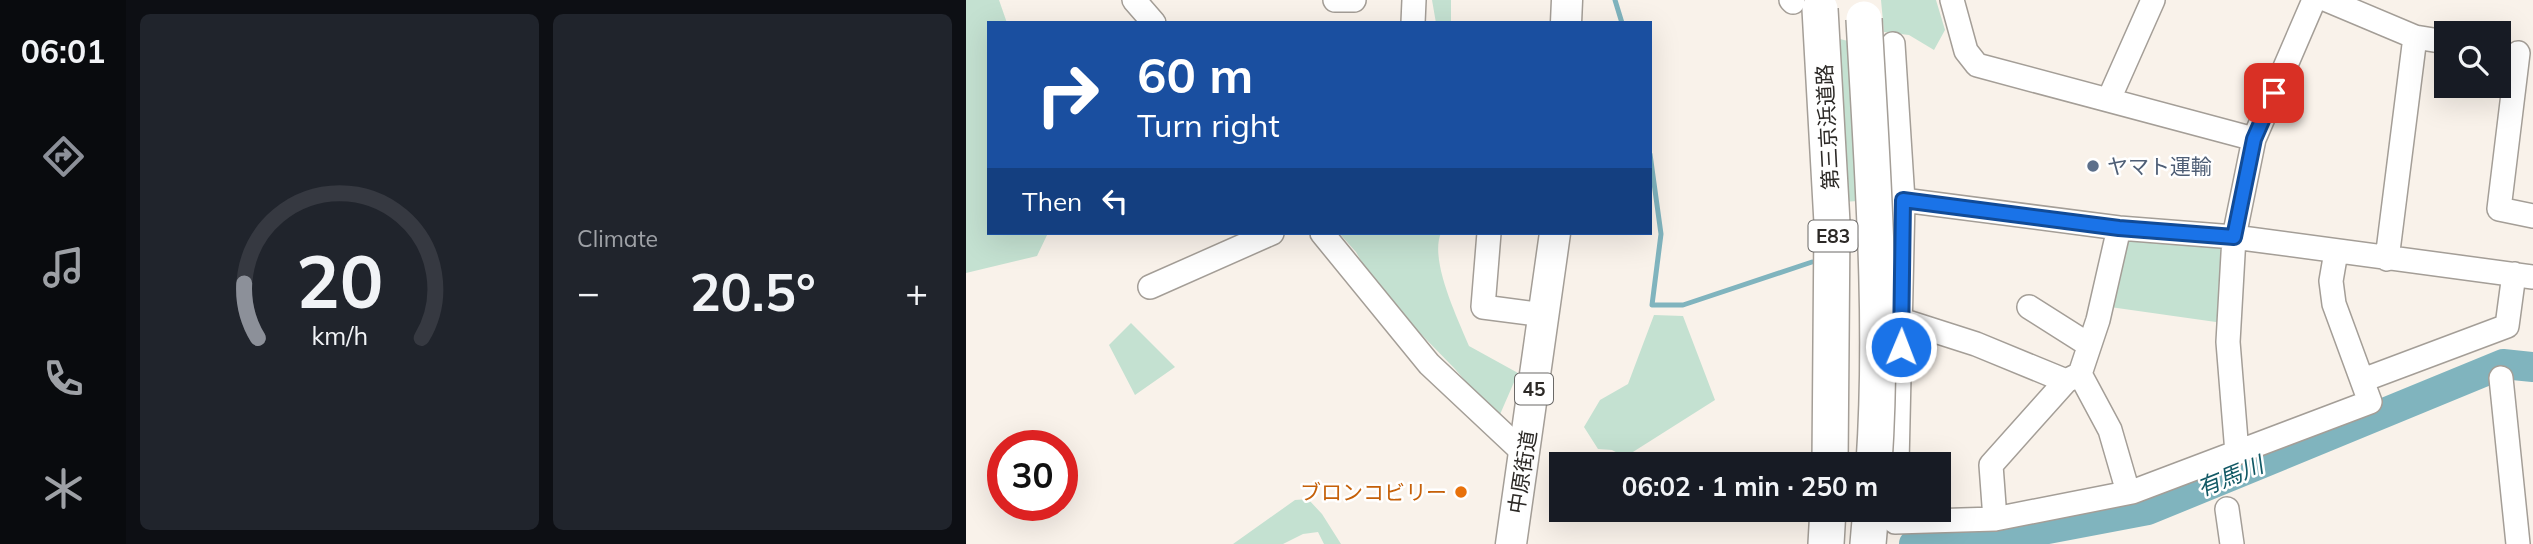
<!DOCTYPE html>
<meta charset="utf-8">
<style>
body{margin:0;font-family:Mulish,"Noto Sans JP",sans-serif;background:#20242c;color:#f1f3f6;height:100vh;display:flex;flex-direction:column;font-size:26px;white-space:nowrap}
*{box-sizing:border-box;margin:0}
p{font-size:23px;color:#9ea1a6}
.icon{flex:none;width:38px;height:38px;fill:none;stroke:currentColor;stroke-width:2;stroke-linecap:round;stroke-linejoin:round}
.map{position:relative;flex:1;overflow:hidden}
.drawer{display:flex;flex-direction:column;gap:14px;padding:14px;background:#0d0f14;width:840px}
.drawer>*{flex:none}
.hud{position:absolute;left:21px;top:21px;width:665px;height:214px;border-radius:0px;box-shadow:0 7px 28px #0002;background:#1a4fa0;color:#fff;overflow:hidden}
.controls{position:absolute;left:1468px;top:21px;display:grid;gap:14px}
.controls a{display:grid;place-items:center;width:77px;height:77px;border-radius:0px;background:#171b24;box-shadow:0 7px 28px #0002;font-size:35px}
.speed{position:absolute;left:21px;top:430px;display:flex;gap:14px;font-size:35px;font-weight:700;text-align:center}
.speed>*{display:grid;place-content:center;width:91px;height:91px;border-radius:50%;background:#171b24;box-shadow:0 7px 28px #0002;line-height:1}
.speed .limit{border:10px solid #d22;background:#fff;color:#111}
.pin{position:absolute;display:grid;place-items:center;width:60px;height:60px;color:#fff;margin:-30px;border-radius:14px;box-shadow:0 4px 10px #0006}
.me{position:absolute;width:77px;margin:-38px;rotate:1deg;stroke-linejoin:round;filter:drop-shadow(0 0 5px #0008)}
.turn{display:flex;align-items:center;gap:24px;height:147px;padding:0 35px;font-size:32px}
.turn .icon{width:91px;height:91px;stroke-width:2.5}
.turn b{display:block;font-size:49px;line-height:60px}
.then{display:flex;align-items:center;height:66px;padding:0 35px;background:#0003;gap:14px;font-size:26px}
.big{font-size:52px;font-weight:700;line-height:1.1}
.drawer .card{flex:1;display:flex;flex-direction:column;justify-content:center;gap:10px;min-width:0;padding:0 24px;border-radius:10px;background:#20242c}
.drawer .dial{align-items:center;gap:0}
.dial svg{height:182px;overflow:visible;fill:none;stroke:#363941;stroke-width:7;stroke-linecap:round;text-anchor:middle}
.dial text{fill:#f1f3f6;stroke:none}
.heat{display:flex;justify-content:space-between;align-items:center;font-size:38px;direction:ltr}
.drawer .tiles{flex:1;display:grid;gap:14px;grid-template-columns:repeat(2,1fr)}
.trip{position:absolute;left:583px;top:452px;width:402px;height:70px;border-radius:0px;background:#171b24;box-shadow:0 7px 28px #0002;font-weight:700;line-height:70px;text-align:center}
main{display:flex;flex:1;min-height:0}
.dock{display:flex;flex-direction:column;width:126px;justify-content:space-around;align-items:center;background:#090b0e;color:#9ea1a6}
.dock .icon{width:49px;height:49px}
.dock .on{color:#8c9099}
.dock b{font-size:32px;color:#f1f3f6}
.map>svg:first-child{display:block}
</style>
<main>
<nav class="dock">
<b>06:01</b>
<svg class="icon on" aria-label="directions" viewBox="0 0 24 24"><path d="M12 3l9 9-9 9-9-9zM9 14v-3h6M13 9l2 2-2 2"/></svg>
<svg class="icon" aria-label="music" viewBox="0 0 24 24"><path d="M9 18V5l10-2v13"/><circle cx="6" cy="18" r="3"/><circle cx="16" cy="16" r="3"/></svg>
<svg class="icon" aria-label="phone" viewBox="0 0 24 24"><path d="M5 4h4l2 5-3 2q2 4 5 5l2-3 5 2v4C11 20 4 13 5 4z"/></svg>
<svg class="icon" aria-label="climate" viewBox="0 0 24 24"><path d="M12 3v18M4 7l16 10M4 17L20 7"/></svg>
</nav>
<section class="drawer">
<div class="tiles">
<div class="card dial"><svg viewBox="0 0 100 80">
<path d="M14 69A42 42 0 1 1 86 69"/>
<path d="M14 69A42 42 0 0 1 8 45" stroke="#8c9099"/>
<text x="50" y="56" font-size="32" font-weight="700">20</text>
<text x="50" y="72" font-size="11">km/h</text>
</svg></div>
<div class="card"><p>Climate</p>
<div class="heat"><a>−</a><b class="big">20.5°</b><a>+</a></div>
</div>
</div>
</section>
<div class="map">
<svg width="1567" height="544" viewBox="0 0 1567 544">
<rect width="100%" height="100%" fill="#f9f2ea"/>
<path fill="#c4e1d1" d="M 0,0 L 33,0 L 41,23 L 23,23 L 23,233 L 82,233 L 71,256 L 0,273 Z
M 466,0 L 485,0 L 485,23 L 470,23 Z
M 915,0 L 970,0 L 979,30 L 968,50 L 943,35 L 918,32 Z
M 842,31 L 906,47 L 891,201 L 850,204 Z
M 373,233 L 475,233 C 463,260 492,319 503,346 L 552,373 L 532,419 L 489,369 L 411,289 L 390,252 Z
M 1161,236 L 1260,247 L 1257,323 L 1144,307 Z
M 688,315 L 717,316 L 749,400 L 659,457 L 646,450 L 632,449 L 618,427 L 634,400 L 662,384 Z
M 165,323 L 209,367 L 169,395 L 143,345 Z
M 342,499 L 356,514 L 375,544 L 358,544 L 352,532 L 337,534 L 317,544 L 267,544 L 329,500 Z"/>
<g fill="none" stroke-linecap="round" stroke-linejoin="round">
<path stroke="#80b4be" stroke-width="5" d="M 649,0 L 656,23
M 684,154 L 695,234 L 686,305 L 717,305 L 846,262"/>
<path stroke="#80b4be" stroke-width="30" d="M 948,544 L 1066,532 L 1182,510 L 1537,364 L 1567,367"/>
<g stroke="#a49e97" stroke-width="26">
<path id="minor" d="M 168,0 L 188,23
M 369,0 L 388,0
M 825,0 L 827,2
M 986,0 L 1000,51 L 1011,65 L 1288,139
M 1348,0 L 1288,139 L 1268,237 L 1567,277
M 1361,0 L 1449,37 L 1480,42
M 447,23 L 448,0
M 927,44 L 937,200 L 931,464
M 1552,53 L 1533,209 L 1567,216
M 1143,99 L 1187,0
M 937,200 L 1153,228 L 1268,237 L 1262,342 L 1271,453
M 356,233 L 463,364 L 560,455
M 523,233 L 517,307 L 578,315
M 1421,259 L 1449,37
M 184,287 L 306,233
M 1063,307 L 1123,345
M 935,320 L 1010,344 L 1100,381
M 1114,374 L 1144,430 L 1162,492
M 1535,378 L 1552,544
M 1397,380 L 1541,326 L 1548,274
M 1261,509 L 1266,544
M 1029,519 L 1025,465 L 1100,381 L 1114,374 L 1132,320 L 1153,228
M 929,522 L 1029,519 L 1166,492 L 1404,402 L 1368,304 L 1365,281 L 1370,252"/>
</g>
<g stroke="#a49e97" stroke-width="33">
<path id="major" d="M 600,23 L 601,0
M 545,544 L 589,233"/>
</g>
<g stroke="#a49e97" stroke-width="38">
<path id="highway" d="M 860,544 L 862,509
M 902,544 L 905,509"/>
</g>
<use href="#minor" stroke="#fff" stroke-width="23"/>
<use href="#major" stroke="#fff" stroke-width="30"/>
<use href="#highway" stroke="#fff" stroke-width="35"/>
<g stroke="#a49e97" stroke-width="38" stroke-linecap="butt">
<path id="highway-bridge" d="M 854,9 L 866,223 L 864,464
M 898,19 C 906,167 918,316 908,464"/>
</g>
<use href="#highway-bridge" stroke="#fff" stroke-width="35"/>
</g>
<g fill="none" stroke-linecap="round" stroke-linejoin="round">
<g stroke="#114b97" stroke-width="18">
<path id="route" d="M 935,347 L 937,200 L 1153,228 L 1268,237 L 1288,139 L 1308,93"/>
</g>
<use href="#route" stroke="#1a73e8" stroke-width="12"/>
</g>
<circle fill="#5c6f8a" stroke="#fff" stroke-width="2.5" cx="1127" cy="166" r="7"/>
<circle fill="#e8710a" stroke="#fff" stroke-width="2.5" cx="495" cy="492" r="7"/>
<g text-anchor="middle" dominant-baseline="central" stroke-width="5" stroke-linejoin="round" paint-order="stroke">
<g fill="#fff" stroke="#6b6967" stroke-width="2">
<rect x="842.5" y="220.5" width="49" height="31" rx="5"/>
<rect x="549" y="373.5" width="38" height="31" rx="5"/>
</g>
<g font-size="19" font-weight="bold" fill="#2c2926">
<text x="867" y="236">E83</text>
<text x="568" y="389">45</text>
</g>
<g font-size="21" fill="#2c2926" stroke="#fff">
<text transform="translate(861 127) rotate(-93)">第三京浜道路</text>
<text transform="translate(556 472) rotate(-81)">中原街道</text>
</g>
<g font-size="21" fill="#4e5e75" stroke="#fff" text-anchor="start">
<text x="1141" y="166">ヤマト運輸</text>
</g>
<g font-size="21" fill="#c56008" stroke="#fff" text-anchor="end">
<text x="481" y="492">ブロンコビリー</text>
</g>
<g font-size="23" font-style="italic" fill="#115965" stroke="#fff">
<text transform="translate(1264 476) rotate(-22)">有馬川</text>
</g>
</g>
</svg>
<div class="controls">
<a><svg class="icon" aria-label="search" viewBox="0 0 24 24"><circle cx="10" cy="10" r="6"/><path d="M15 15l6 6"/></svg></a>
</div>
<div class="speed"><div class="limit">30</div></div>
<div class="pin" style="left:1308px;top:93px;background:#d93025"><svg class="icon" aria-label="arrive" viewBox="0 0 24 24"><path d="M6 21V4h12l-3 4 3 4H6"/></svg></div>
<svg class="me" style="left:935px;top:347px" viewBox="-20 -20 40 40"><circle r="17" fill="#1a73e8" stroke="#fff" stroke-width="3"/><path d="M0-11L8 9 0 5-8 9z" fill="#fff"/></svg>
<div class="trip">06:02 · 1 min · 250 m</div>
<div class="hud">
<div class="turn"><svg class="icon" aria-label="right" viewBox="0 0 24 24"><path d="M7 20v-9h11M14 6l5 5-5 5"/></svg><div><b>60 m</b>Turn right</div></div>
<div class="then">Then<svg class="icon" aria-label="left" viewBox="0 0 24 24"><path d="M17 20v-9H6M10 6l-5 5 5 5"/></svg></div>
</div>
</div>
</main>
